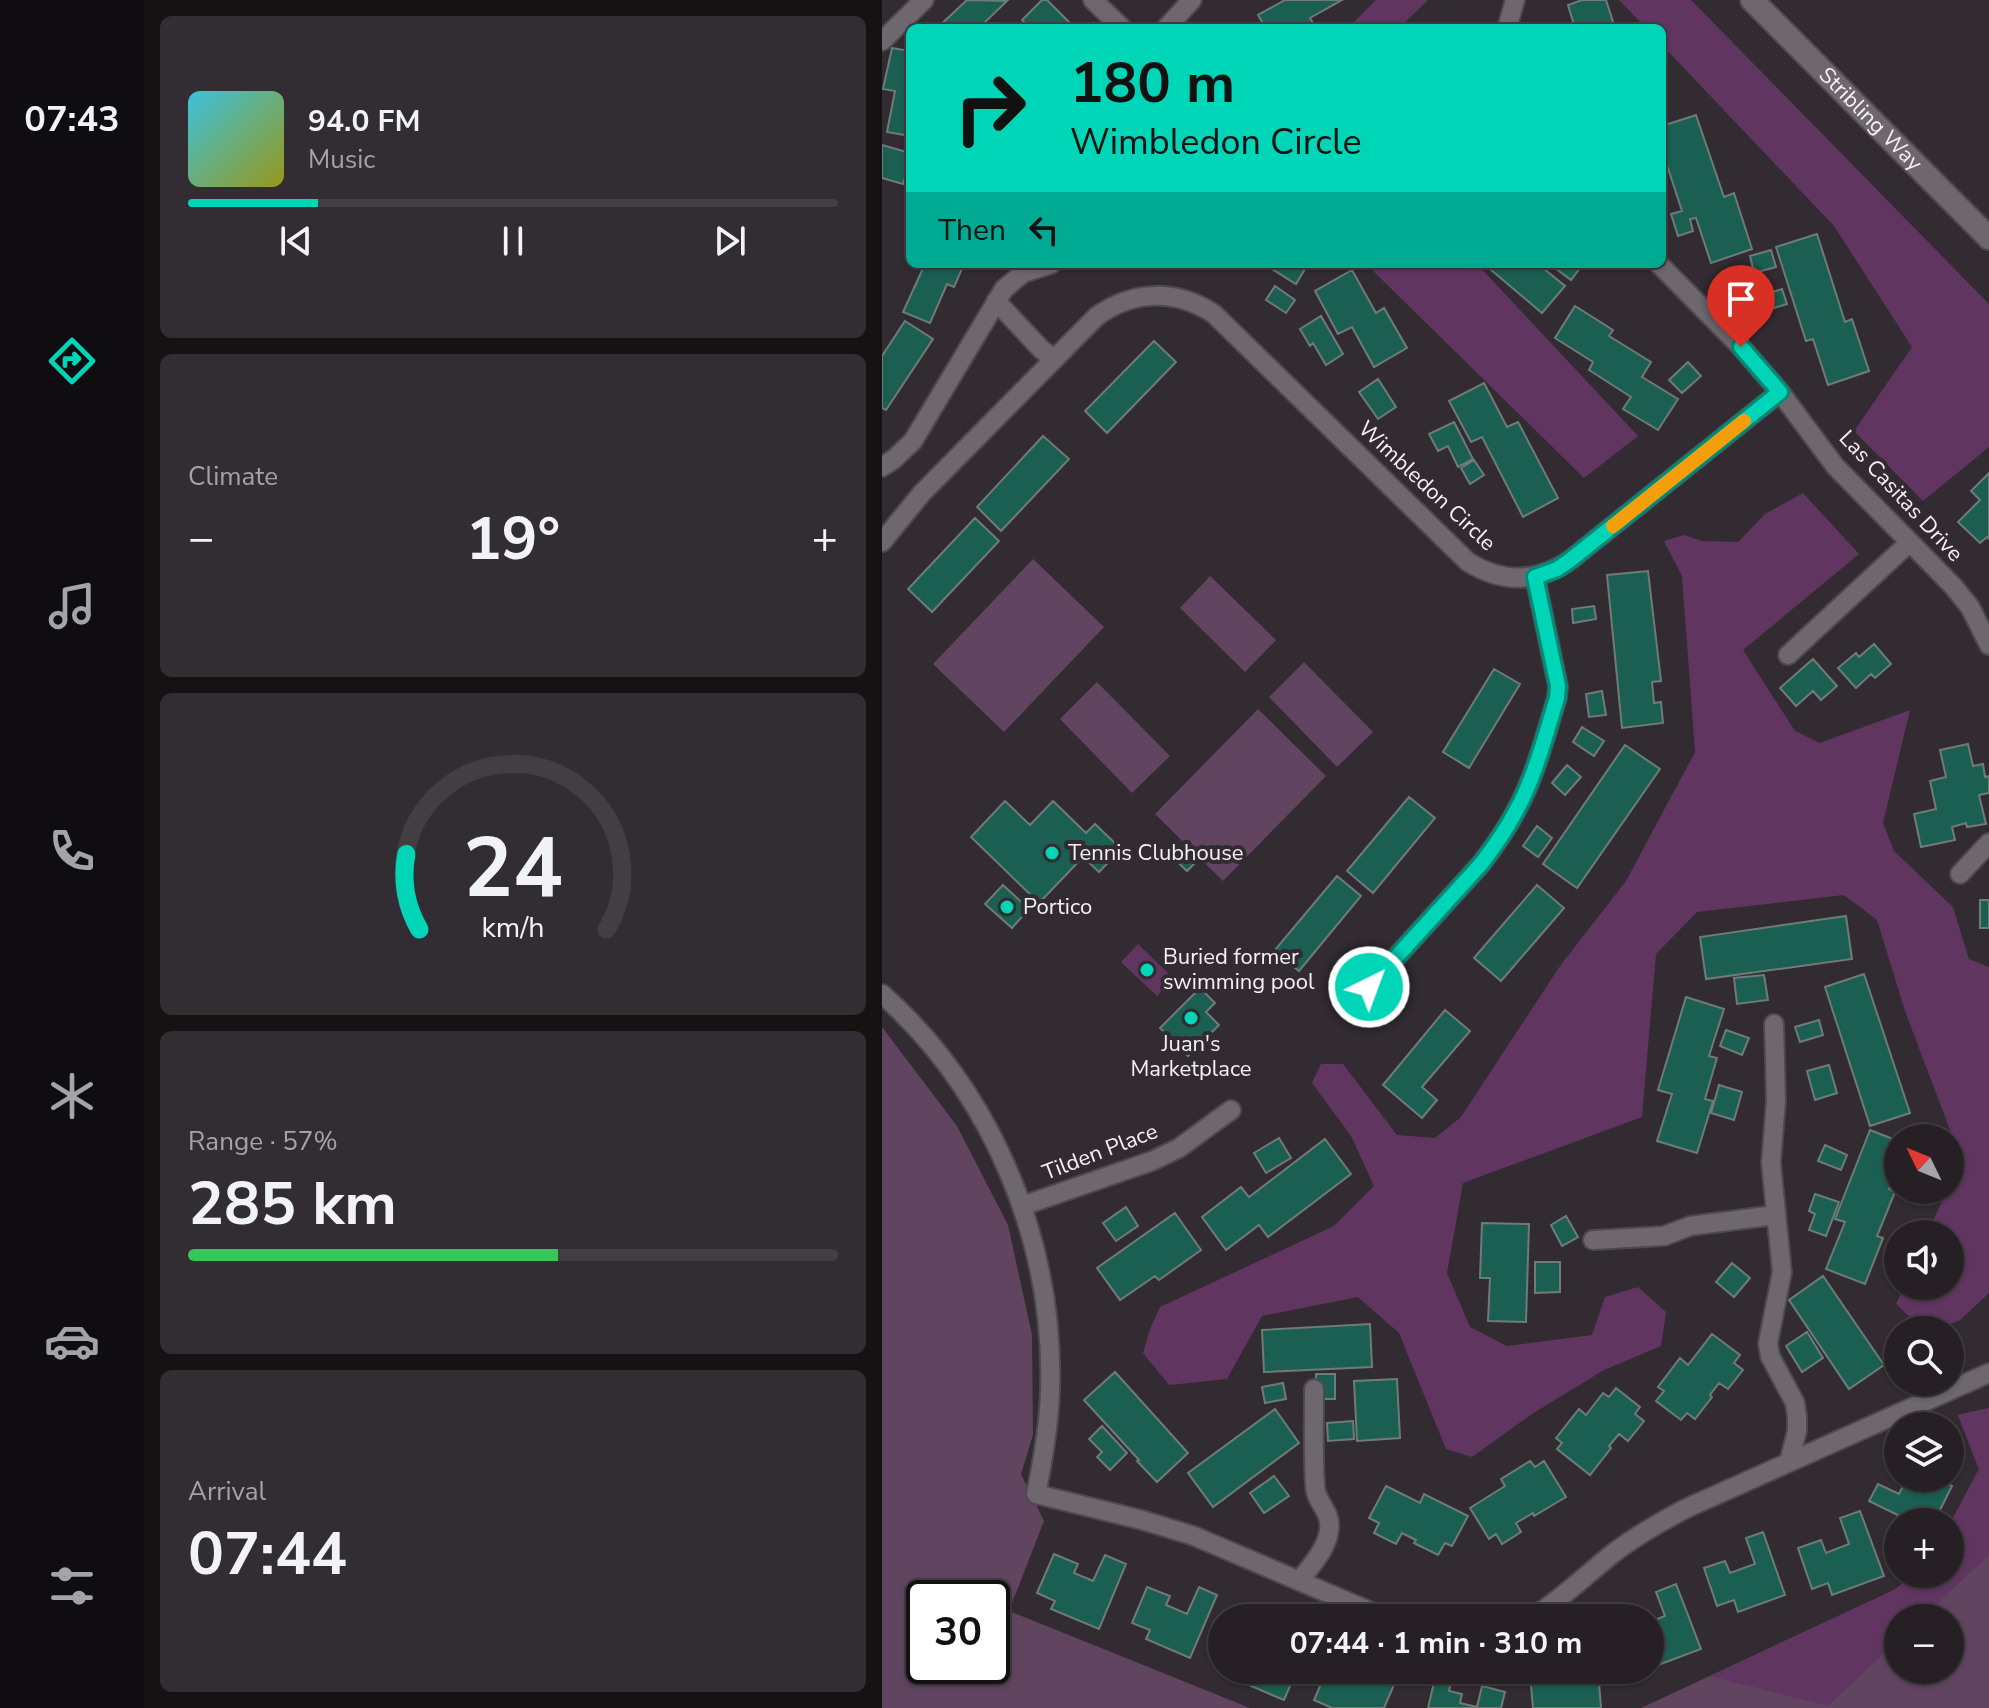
<!DOCTYPE html>
<meta charset="utf-8">
<style>
body{margin:0;font-family:"Nunito Sans",sans-serif;background:#322d32;color:#f1f3f6;height:100vh;display:flex;flex-direction:column;font-size:30px;white-space:nowrap}
*{box-sizing:border-box;margin:0}
p{font-size:26px;color:#a4a3a7}
.icon{flex:none;width:44px;height:44px;fill:none;stroke:currentColor;stroke-width:2;stroke-linecap:round;stroke-linejoin:round}
.map{position:relative;flex:1;overflow:hidden}
.sheet{display:flex;flex-direction:column;gap:16px;padding:16px;background:#151214;width:738px}
.sheet>*{flex:none}
.banner{position:absolute;left:24px;top:24px;width:760px;height:244px;border-radius:12px;box-shadow:0 2px 6px #0004,0 0 0 2px #423e42;background:#00d5b7;color:#111;overflow:hidden}
.needle{width:52px;rotate:313deg}
.tools{position:absolute;left:1002px;top:1124px;display:grid;gap:16px}
.tools a{display:grid;place-items:center;width:80px;height:80px;border-radius:50%;background:#262025;box-shadow:0 2px 6px #0004,0 0 0 2px #423e42;font-size:40px}
.speed{position:absolute;left:24px;top:1580px;display:flex;gap:16px;font-size:40px;font-weight:700;text-align:center}
.speed>*{display:grid;place-content:center;width:104px;height:104px;border-radius:50%;background:#262025;box-shadow:0 2px 6px #0004,0 0 0 2px #423e42;line-height:1}
.speed .limit{border:4px solid #111;border-radius:12px;background:#fff;color:#111}
.pin{position:absolute;display:grid;place-items:center;width:68px;height:68px;color:#fff;margin:-82px -34px;border-radius:50% 50% 50% 0;rotate:-45deg;box-shadow:0 0 8px #0007}
.pin .icon{rotate:45deg}
.me{position:absolute;width:88px;margin:-44px;rotate:42deg;stroke-linejoin:round;filter:drop-shadow(0 0 6px #0008)}
.turn{display:flex;align-items:center;gap:28px;height:168px;padding:0 32px;font-size:36px}
.turn .icon{width:104px;height:104px;stroke-width:2.5}
.turn b{display:block;font-size:56px;line-height:68px}
.then{display:flex;align-items:center;height:76px;padding:0 32px;background:#0003;gap:16px;font-size:30px}
.big{font-size:60px;font-weight:700;line-height:1.1}
.sheet .card{flex:1;display:flex;flex-direction:column;justify-content:center;gap:12px;min-width:0;padding:0 28px;border-radius:12px;background:#322d32}
.sheet .dial{align-items:center;gap:0}
.dial svg{height:208px;overflow:visible;fill:none;stroke:#423e42;stroke-width:7;stroke-linecap:round;text-anchor:middle}
.dial text{fill:#f1f3f6;stroke:none}
.song{display:flex;align-items:center;gap:24px}
.cover{width:96px;height:96px;border-radius:12px;background:linear-gradient(135deg,hsl(190 70% 55%),hsl(60 70% 35%))}
.played{height:8px;border-radius:4px;background:linear-gradient(90deg,#00d5b7 20%,#423e42 20%)}
.keys{display:flex;justify-content:space-around;direction:ltr}
.heat{display:flex;justify-content:space-between;align-items:center;font-size:44px;direction:ltr}
.charge{height:12px;border-radius:6px;background:linear-gradient(90deg,#34c759 57%,#423e42 0)}
.trip{position:absolute;left:326px;top:1604px;width:456px;height:80px;border-radius:40px;background:#262025;box-shadow:0 2px 6px #0004,0 0 0 2px #423e42;font-weight:700;line-height:80px;text-align:center}
main{display:flex;flex:1;min-height:0}
.dock{display:flex;flex-direction:column;width:144px;justify-content:space-around;align-items:center;background:#0f0d0f;color:#a4a3a7}
.dock .icon{width:56px;height:56px}
.dock .on{color:#00d5b7}
.dock b{font-size:36px;color:#f1f3f6}
.map>svg:first-child{display:block}
</style>
<main>
<nav class="dock">
<b>07:43</b>
<svg class="icon on" aria-label="directions" viewBox="0 0 24 24"><path d="M12 3l9 9-9 9-9-9zM9 14v-3h6M13 9l2 2-2 2"/></svg>
<svg class="icon" aria-label="music" viewBox="0 0 24 24"><path d="M9 18V5l10-2v13"/><circle cx="6" cy="18" r="3"/><circle cx="16" cy="16" r="3"/></svg>
<svg class="icon" aria-label="phone" viewBox="0 0 24 24"><path d="M5 4h4l2 5-3 2q2 4 5 5l2-3 5 2v4C11 20 4 13 5 4z"/></svg>
<svg class="icon" aria-label="climate" viewBox="0 0 24 24"><path d="M12 3v18M4 7l16 10M4 17L20 7"/></svg>
<svg class="icon" aria-label="car" viewBox="0 0 24 24"><path d="M5 17H2v-5l4-1 3-4h7l3 4 3 1v5h-3M9 17h6M6 11h13"/><circle cx="7" cy="17" r="2"/><circle cx="17" cy="17" r="2"/></svg>
<svg class="icon" aria-label="filters" viewBox="0 0 24 24"><path d="M4 7h16M4 17h16"/><circle cx="9" cy="7" r="2"/><circle cx="15" cy="17" r="2"/></svg>
</nav>
<section class="sheet">
<div class="card">
<div class="song"><i class="cover"></i><div><b>94.0 FM</b><p>Music</p></div></div>
<div class="played"></div>
<div class="keys"><svg class="icon" aria-label="previous" viewBox="0 0 24 24"><path d="M18 5L8 12l10 7zM5 5v14"/></svg><svg class="icon" aria-label="pause" viewBox="0 0 24 24"><path d="M8 5v14M16 5v14"/></svg><svg class="icon" aria-label="next" viewBox="0 0 24 24"><path d="M6 5l10 7-10 7zM19 5v14"/></svg></div>
</div>
<div class="card"><p>Climate</p>
<div class="heat"><a>−</a><b class="big">19°</b><a>+</a></div>
</div>
<div class="card dial"><svg viewBox="0 0 100 80">
<path d="M14 69A42 42 0 1 1 86 69"/>
<path d="M14 69A42 42 0 0 1 9 40" stroke="#00d5b7"/>
<text x="50" y="56" font-size="32" font-weight="700">24</text>
<text x="50" y="72" font-size="11">km/h</text>
</svg></div>
<div class="card"><p>Range · 57%</p><b class="big">285 km</b><div class="charge"></div></div>
<div class="card"><p>Arrival</p><b class="big">07:44</b></div>
</section>
<div class="map">
<svg width="1107" height="1708" viewBox="0 0 1107 1708">
<rect width="100%" height="100%" fill="#322b31"/>
<path fill="#604460" fill-rule="evenodd" d="M 151,559 L 222,627 L 122,732 L 51,664 Z
M 328,576 L 394,640 L 363,672 L 298,608 Z
M 422,662 L 491,732 L 455,767 L 387,697 Z
M 215,682 L 288,756 L 250,793 L 178,719 Z
M 376,709 L 444,776 L 341,881 L 273,814 Z
M 0,1027 L 75,1126 L 126,1225 L 150,1335 L 151,1435 L 139,1474 L 162,1521 L 127,1611 L 368,1708 L 0,1708 ZM 42,1598 L 110,1598 L 110,1666 L 42,1666 Z
M 1107,1408 L 1107,1708 L 759,1708 L 1012,1590 L 1032,1574 L 1068,1574 L 1068,1524 L 1097,1469 L 1076,1415 ZM 1016,1618 L 1068,1618 L 1068,1670 L 1016,1670 Z"/>
<path fill="#603661" d="M 494,0 L 546,0 L 517,28 L 466,28 Z
M 737,0 L 809,0 L 1107,304 L 1107,447 L 1041,501 L 972,431 L 1030,347 L 952,226 L 780,45 L 780,28 L 764,28 Z
M 484,264 L 595,264 L 756,436 L 702,478 Z
M 921,493 L 977,554 L 861,650 L 913,731 L 938,743 L 1028,710 L 1001,823 L 1012,851 L 1071,907 L 1087,959 L 1107,967 L 1107,1293 L 1077,1321 L 1045,1330 L 1042,1330 L 1014,1304 L 1022,1286 L 1068,1286 L 1068,1234 L 1045,1234 L 1065,1190 L 1068,1190 L 1068,1183 L 1073,1172 L 1071,1138 L 1023,1011 L 995,920 L 962,895 L 815,912 L 774,954 L 760,1117 L 581,1183 L 565,1273 L 588,1327 L 625,1346 L 710,1335 L 723,1297 L 756,1287 L 784,1312 L 779,1346 L 722,1370 L 650,1414 L 590,1457 L 564,1449 L 517,1333 L 476,1297 L 380,1316 L 345,1379 L 287,1385 L 261,1353 L 268,1329 L 278,1307 L 452,1226 L 492,1186 L 469,1136 L 430,1083 L 439,1064 L 461,1064 L 515,1135 L 553,1138 L 579,1117 L 678,966 L 744,881 L 813,752 L 800,576 L 782,541 L 802,535 L 820,541 L 856,542 L 883,514 Z
M 256,944 L 291,978 L 275,996 L 239,962 Z
M 1107,1408 L 1107,1555 L 1040,1618 L 1016,1618 L 1016,1640 L 946,1706 L 828,1676 L 1012,1590 L 1032,1574 L 1068,1574 L 1068,1524 L 1097,1469 L 1076,1415 Z"/>
<path fill="#1b5f52" stroke="#6f7b78" stroke-width="2" d="M 85,0 L 125,1 L 101,24 L 104,28 L 55,28 Z
M 160,0 L 165,0 L 192,27 L 190,28 L 148,28 L 140,20 Z
M 403,0 L 460,0 L 428,18 L 434,28 L 380,28 L 383,27 L 376,15 Z
M 700,0 L 724,0 L 733,28 L 693,28 L 686,5 Z
M 10,48 L 28,51 L 28,136 L 5,132 L 13,91 L 1,89 Z
M 814,115 L 842,197 L 852,193 L 870,249 L 829,263 L 814,218 L 808,219 L 811,231 L 796,236 L 789,214 L 800,211 L 780,150 L 780,126 Z
M 0,145 L 28,153 L 28,160 L 21,184 L 0,178 Z
M 935,234 L 963,322 L 970,319 L 987,371 L 946,385 L 931,339 L 924,341 L 894,247 Z
M 889,250 L 894,267 L 872,273 L 868,256 Z
M 43,264 L 82,264 L 72,287 L 65,284 L 48,323 L 21,312 Z
M 382,264 L 426,264 L 414,284 Z
M 602,264 L 656,264 L 683,286 L 660,313 Z
M 676,264 L 701,264 L 689,280 L 673,268 Z
M 470,270 L 494,313 L 502,308 L 525,348 L 492,367 L 470,327 L 456,334 L 433,291 Z
M 393,286 L 413,300 L 404,313 L 384,300 Z
M 900,289 L 905,304 L 882,311 L 878,296 Z
M 693,306 L 731,330 L 727,336 L 769,362 L 760,377 L 796,399 L 776,430 L 741,409 L 749,397 L 707,370 L 711,362 L 673,338 Z
M 439,316 L 461,354 L 444,365 L 431,343 L 428,346 L 418,329 Z
M 23,321 L 51,339 L 4,410 L 0,408 L 0,356 Z
M 272,341 L 294,362 L 225,433 L 203,411 Z
M 806,362 L 819,376 L 800,393 L 787,380 Z
M 496,379 L 514,407 L 496,419 L 477,392 Z
M 602,383 L 625,427 L 636,422 L 676,498 L 641,517 L 600,437 L 589,442 L 567,401 Z
M 572,422 L 591,459 L 576,467 L 566,446 L 556,451 L 547,434 Z
M 161,436 L 187,459 L 119,531 L 95,507 Z
M 592,460 L 602,475 L 588,484 L 579,468 Z
M 1107,473 L 1107,539 L 1105,537 L 1098,543 L 1076,522 L 1098,500 L 1089,491 Z
M 93,518 L 117,541 L 50,612 L 26,589 Z
M 766,571 L 779,681 L 770,682 L 772,703 L 779,702 L 781,723 L 740,728 L 725,575 Z
M 712,606 L 714,619 L 691,623 L 690,609 Z
M 992,644 L 1009,664 L 993,678 L 989,674 L 974,688 L 956,668 L 974,653 L 977,657 Z
M 931,659 L 955,686 L 939,700 L 931,691 L 914,706 L 898,688 Z
M 612,669 L 638,684 L 587,768 L 561,752 Z
M 720,691 L 724,715 L 707,717 L 704,694 Z
M 700,727 L 722,741 L 712,756 L 691,742 Z
M 1086,744 L 1091,766 L 1101,764 L 1103,777 L 1107,776 L 1107,793 L 1097,795 L 1104,824 L 1085,827 L 1084,823 L 1070,827 L 1073,840 L 1039,847 L 1032,814 L 1054,809 L 1048,781 L 1064,777 L 1058,750 Z
M 743,745 L 778,769 L 695,888 L 661,864 Z
M 685,765 L 699,777 L 683,795 L 670,783 Z
M 527,797 L 553,818 L 491,893 L 465,871 Z
M 123,801 L 148,825 L 171,801 L 204,833 L 213,824 L 239,849 L 217,872 L 201,857 L 157,903 L 89,837 Z
M 655,826 L 670,838 L 656,857 L 641,846 Z
M 294,844 L 314,862 L 305,871 L 286,853 Z
M 455,876 L 479,896 L 417,971 L 392,951 Z
M 121,885 L 147,909 L 130,928 L 103,904 Z
M 655,885 L 682,908 L 619,981 L 592,958 Z
M 1098,900 L 1107,900 L 1107,928 L 1098,928 Z
M 964,916 L 970,959 L 824,979 L 818,937 Z
M 982,974 L 1028,1113 L 988,1126 L 943,987 Z
M 882,975 L 886,1000 L 855,1004 L 852,978 Z
M 318,988 L 333,1003 L 324,1012 L 337,1025 L 306,1056 L 278,1028 Z
M 804,997 L 842,1009 L 827,1056 L 835,1058 L 823,1099 L 831,1101 L 815,1153 L 775,1141 L 790,1094 L 776,1090 Z
M 563,1010 L 588,1031 L 540,1087 L 555,1100 L 540,1118 L 501,1085 Z
M 937,1020 L 941,1035 L 918,1042 L 913,1027 Z
M 844,1030 L 867,1038 L 860,1055 L 838,1046 Z
M 947,1065 L 955,1093 L 933,1100 L 925,1071 Z
M 837,1085 L 860,1092 L 852,1120 L 829,1113 Z
M 988,1130 L 1016,1141 L 1016,1167 L 1007,1189 L 1013,1192 L 995,1236 L 1001,1238 L 983,1284 L 944,1269 L 963,1222 L 953,1219 Z
M 397,1138 L 409,1158 L 384,1173 L 372,1153 Z
M 443,1139 L 469,1174 L 386,1237 L 377,1225 L 344,1250 L 320,1217 L 359,1187 L 367,1197 Z
M 943,1145 L 965,1155 L 959,1170 L 936,1161 Z
M 933,1194 L 957,1202 L 944,1236 L 927,1230 L 933,1214 L 927,1211 Z
M 244,1207 L 256,1226 L 234,1241 L 221,1223 Z
M 293,1213 L 319,1250 L 277,1280 L 273,1276 L 238,1300 L 215,1268 Z
M 684,1216 L 696,1237 L 680,1246 L 669,1225 Z
M 600,1223 L 647,1224 L 644,1322 L 606,1321 L 608,1278 L 598,1278 Z
M 653,1262 L 678,1262 L 678,1292 L 653,1293 Z
M 850,1263 L 868,1278 L 852,1297 L 834,1282 Z
M 941,1276 L 1002,1365 L 967,1389 L 907,1300 Z
M 488,1324 L 490,1367 L 382,1372 L 380,1330 Z
M 925,1332 L 941,1358 L 920,1372 L 904,1346 Z
M 830,1334 L 858,1355 L 852,1363 L 861,1370 L 846,1389 L 837,1383 L 828,1395 L 830,1397 L 813,1419 L 805,1413 L 799,1420 L 774,1401 L 782,1391 L 776,1387 L 798,1358 L 806,1365 Z
M 233,1372 L 306,1453 L 275,1482 L 255,1461 L 257,1460 L 202,1400 Z
M 434,1374 L 453,1374 L 453,1399 L 433,1399 Z
M 515,1379 L 518,1438 L 475,1441 L 472,1381 Z
M 401,1383 L 404,1399 L 383,1403 L 380,1387 Z
M 734,1388 L 758,1407 L 753,1414 L 762,1421 L 746,1441 L 737,1434 L 727,1446 L 729,1448 L 708,1475 L 675,1449 L 680,1443 L 674,1438 L 697,1409 L 704,1415 L 721,1393 L 727,1397 Z
M 393,1409 L 417,1443 L 331,1507 L 306,1473 Z
M 471,1421 L 472,1439 L 446,1441 L 445,1423 Z
M 220,1426 L 245,1453 L 228,1470 L 215,1457 L 220,1452 L 207,1439 Z
M 648,1461 L 653,1467 L 662,1461 L 684,1497 L 652,1516 L 651,1513 L 634,1523 L 639,1532 L 620,1544 L 614,1534 L 607,1539 L 588,1508 L 623,1486 L 619,1479 Z
M 392,1476 L 407,1496 L 382,1513 L 368,1493 Z
M 1025,1478 L 1062,1478 L 1060,1481 L 1070,1486 L 1052,1522 L 1030,1522 L 987,1501 L 996,1484 L 1017,1494 Z
M 504,1486 L 538,1503 L 542,1494 L 586,1516 L 570,1546 L 563,1543 L 556,1555 L 532,1543 L 534,1540 L 520,1533 L 514,1544 L 492,1533 L 497,1523 L 487,1518 Z
M 978,1511 L 1002,1576 L 950,1595 L 946,1583 L 930,1589 L 916,1548 L 939,1540 L 944,1553 L 967,1544 L 958,1518 Z
M 881,1532 L 903,1595 L 856,1612 L 852,1600 L 835,1606 L 822,1568 L 843,1561 L 848,1573 L 873,1564 L 864,1538 Z
M 172,1554 L 196,1564 L 192,1573 L 211,1581 L 223,1555 L 244,1564 L 217,1629 L 169,1609 L 173,1601 L 155,1593 Z
M 794,1584 L 819,1649 L 768,1668 L 768,1622 L 783,1616 L 774,1592 Z
M 265,1587 L 288,1596 L 284,1605 L 305,1614 L 317,1587 L 335,1595 L 308,1658 L 264,1639 L 268,1630 L 250,1623 Z
M 356,1670 L 415,1670 L 402,1700 L 355,1680 L 359,1671 Z
M 445,1670 L 465,1670 L 490,1681 L 494,1671 L 514,1680 L 502,1708 L 450,1708 L 432,1700 Z
M 698,1670 L 716,1670 L 719,1708 L 651,1708 L 648,1675 L 669,1673 L 671,1685 L 699,1682 Z
M 553,1678 L 569,1682 L 567,1691 L 580,1694 L 578,1703 L 595,1707 L 600,1686 L 623,1692 L 619,1708 L 546,1708 Z"/>
<g fill="none" stroke-linecap="round" stroke-linejoin="round">
<g stroke="#4e494e" stroke-width="22">
<path id="minor" d="M 211,0 L 240,28
M 284,28 L 310,0
M 625,28 L 633,0
M 0,41 L 42,0
M 777,264 L 859,347 L 898,392 L 953,466 L 1071,586 L 1088,607 L 1107,645
M 114,301 L 159,349 L 172,359
M 0,467 L 12,459 L 31,441 L 122,289 L 141,273 L 169,264
M 0,542 L 40,493 L 215,316 C 252,290 294,289 332,314 L 586,562 C 620,583 654,583 687,561 L 898,392
M 906,655 L 1028,542
M 1078,874 L 1107,843
M 487,987 L 599,864 C 612,847 624,830 634,811 C 653,777 663,736 675,698 L 676,686 L 653,577
M 0,994 C 111,1093 173,1243 168,1391 C 167,1426 161,1460 154,1494 L 260,1520 L 312,1536 L 504,1618
M 892,1024 L 894,1100 L 889,1163 L 900,1272 L 886,1343 L 888,1356 L 913,1403 L 915,1417 L 915,1431 L 907,1462
M 140,1206 L 270,1161 L 297,1148 L 349,1110
M 711,1240 L 782,1236 L 808,1226 L 893,1215
M 417,1581 C 431,1564 455,1538 445,1514 C 440,1503 433,1497 433,1485 C 431,1453 432,1421 432,1389
M 650,1618 C 681,1598 706,1573 734,1551 C 757,1534 780,1521 805,1508 L 1107,1373"/>
</g>
<g stroke="#4e494e" stroke-width="26">
<g id="tertiary">
<path id="s1" d="M 870,0 L 1107,238"/>
</g>
</g>
<use href="#minor" stroke="#6e676e" stroke-width="18"/>
<use href="#tertiary" stroke="#6e676e" stroke-width="22"/>
</g>
<g fill="none" stroke-linecap="round" stroke-linejoin="round">
<g stroke="#008a77" stroke-width="20">
<path id="route" d="M 487,987 L 599,864 C 612,847 624,830 634,811 C 653,777 663,736 675,698 L 676,686 L 653,577 L 675,569 L 687,561 L 898,392 L 859,347"/>
</g>
<use href="#route" stroke="#00d5b7" stroke-width="14"/>
<path stroke="#f59e0b" stroke-width="14" d="M 731,526 L 862,421"/>
</g>
<g fill="#00d5b7" stroke="#322b31" stroke-width="3">
<circle cx="170" cy="853" r="8"/>
<circle cx="125" cy="907" r="8"/>
<circle cx="265" cy="970" r="8"/>
<circle cx="309" cy="1018" r="8"/>
</g>
<g text-anchor="middle" dominant-baseline="central" stroke-width="8" stroke-linejoin="round" paint-order="stroke">
<g font-size="22" fill="#f6f1f6" stroke="#322b31">
<text stroke="none"><textPath href="#s1" startOffset="168">Stribling Way</textPath></text>
<text transform="translate(545 486) rotate(43)">Wimbledon Circle</text>
<text transform="translate(1019 496) rotate(47)">Las Casitas Drive</text>
<text transform="translate(218 1152) rotate(-21)">Tilden Place</text>
</g>
<g font-size="22" fill="#f6f1f6" stroke="#322b31" text-anchor="start">
<text x="186" y="853">Tennis Clubhouse</text>
<text x="141" y="907">Portico</text>
<text x="281" y="957">Buried former<tspan x="281" dy="25">swimming pool</tspan></text>
<text x="309" y="1044" text-anchor="middle">Juan's<tspan x="309" dy="25">Marketplace</tspan></text>
</g>
</g>
</svg>
<div class="tools">
<a><svg class="needle" viewBox="-14 -14 28 28"><path d="M0-13l5 13h-10z" fill="#e53935"/><path d="M0 13l5-13h-10z" fill="#a4a3a7"/></svg></a>
<a><svg class="icon" aria-label="sound" viewBox="0 0 24 24"><path d="M4 9h4l5-4v14l-5-4H4zM17 9q2 3 0 6"/></svg></a>
<a><svg class="icon" aria-label="search" viewBox="0 0 24 24"><circle cx="10" cy="10" r="6"/><path d="M15 15l6 6"/></svg></a>
<a><svg class="icon" aria-label="layers" viewBox="0 0 24 24"><path d="M12 4l9 5-9 5-9-5zM3 14l9 5 9-5"/></svg></a>
<a>+</a>
<a>−</a>
</div>
<div class="speed"><div class="limit">30</div></div>
<div class="pin" style="left:859px;top:347px;background:#d93025"><svg class="icon" aria-label="arrive" viewBox="0 0 24 24"><path d="M6 21V4h12l-3 4 3 4H6"/></svg></div>
<svg class="me" style="left:487px;top:987px" viewBox="-20 -20 40 40"><circle r="17" fill="#00d5b7" stroke="#fff" stroke-width="3"/><path d="M0-11L8 9 0 5-8 9z" fill="#fff"/></svg>
<div class="trip">07:44 · 1 min · 310 m</div>
<div class="banner">
<div class="turn"><svg class="icon" aria-label="right" viewBox="0 0 24 24"><path d="M7 20v-9h11M14 6l5 5-5 5"/></svg><div><b>180 m</b>Wimbledon Circle</div></div>
<div class="then">Then<svg class="icon" aria-label="left" viewBox="0 0 24 24"><path d="M17 20v-9H6M10 6l-5 5 5 5"/></svg></div>
</div>
</div>
</main>
